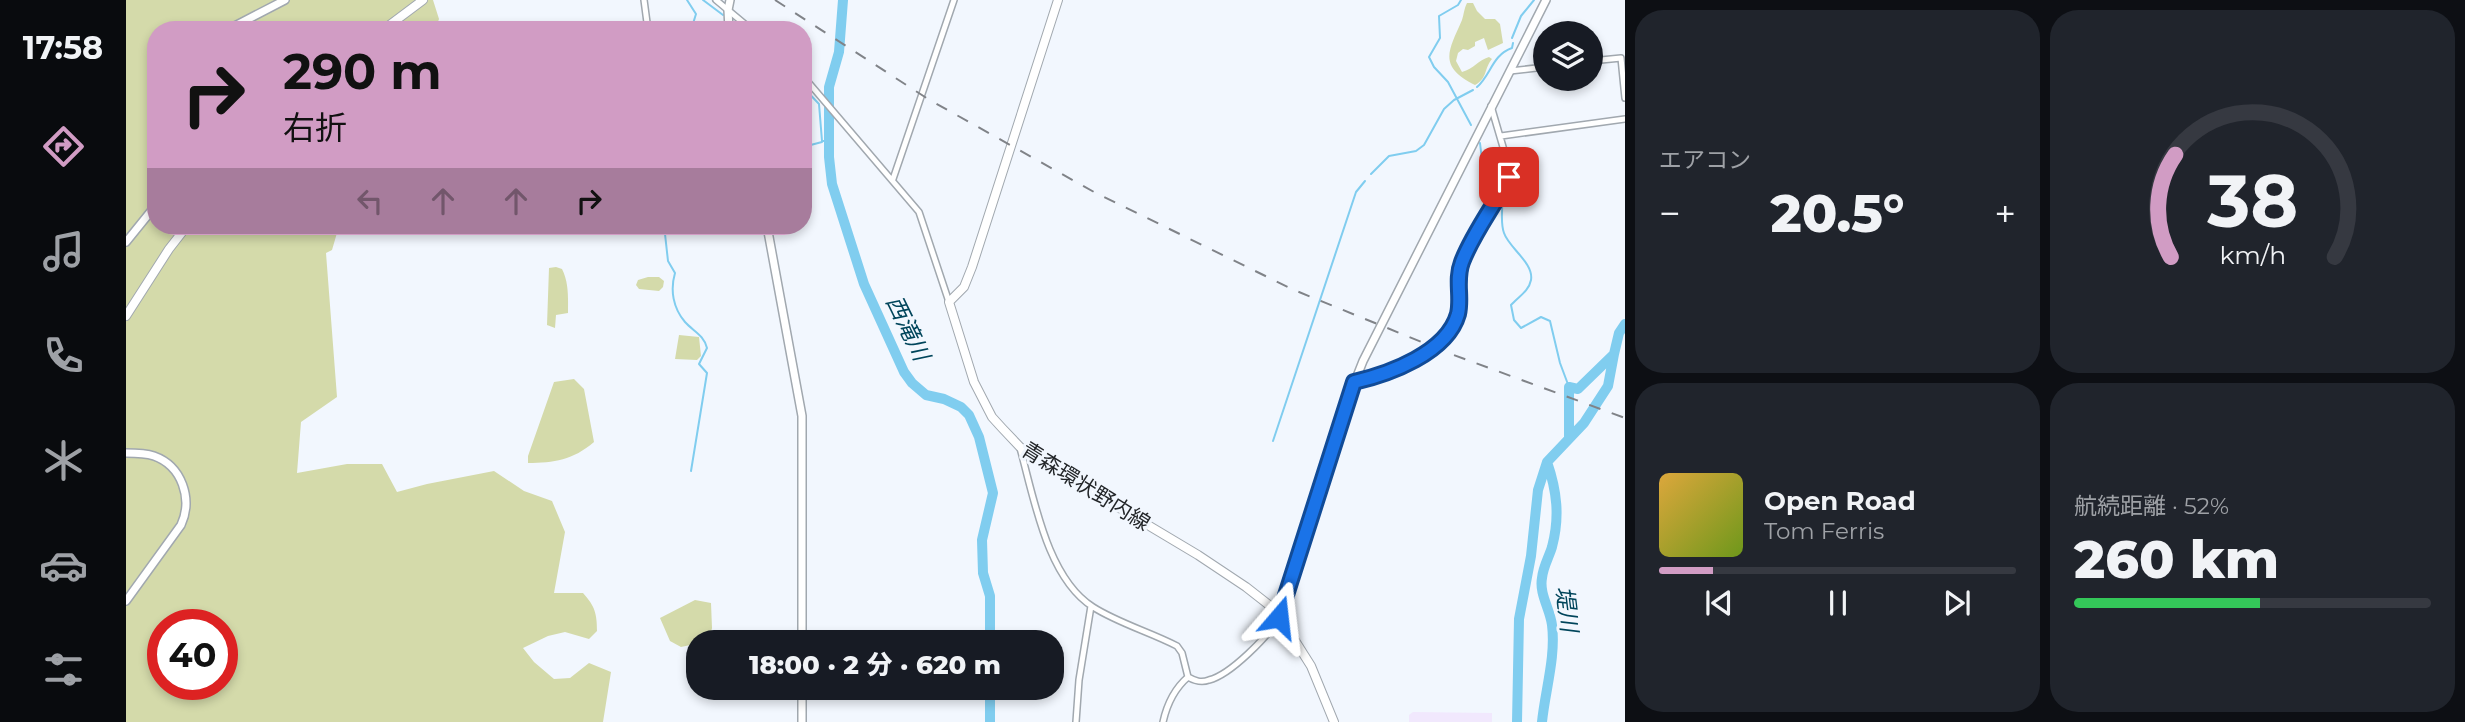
<!DOCTYPE html>
<html lang="ja">
<meta charset="utf-8">
<style>
body{margin:0;font-family:Montserrat,"Noto Sans JP",sans-serif;background:#20242c;color:#f1f3f6;height:100vh;display:flex;flex-direction:column;font-size:26px;white-space:nowrap}
*{box-sizing:border-box;margin:0}
p{font-size:23px;color:#9ea1a6}
.icon{flex:none;width:38px;height:38px;fill:none;stroke:currentColor;stroke-width:2;stroke-linecap:round;stroke-linejoin:round}
.map{position:relative;flex:1;overflow:hidden}
.panel{display:flex;flex-direction:column;gap:10px;padding:10px;background:#0d0f14;width:840px}
.panel>*{flex:none}
.guide{position:absolute;left:21px;top:21px;width:665px;height:214px;border-radius:28px;box-shadow:0 4px 10px #0003;background:#d19cc4;color:#111;overflow:hidden}
.tools{position:absolute;left:1407px;top:21px;display:grid;gap:14px}
.tools a{display:grid;place-items:center;width:70px;height:70px;border-radius:50%;background:#171b24;box-shadow:0 4px 10px #0003;font-size:35px}
.speed{position:absolute;left:21px;top:609px;display:flex;gap:14px;font-size:35px;font-weight:700;text-align:center}
.speed>*{display:grid;place-content:center;width:91px;height:91px;border-radius:50%;background:#171b24;box-shadow:0 4px 10px #0003;line-height:1}
.speed .limit{border:10px solid #d22;background:#fff;color:#111}
.pin{position:absolute;display:grid;place-items:center;width:60px;height:60px;color:#fff;margin:-30px;border-radius:14px;box-shadow:0 4px 10px #0006}
.me{position:absolute;width:77px;margin:-38px;rotate:17deg;stroke-linejoin:round;filter:drop-shadow(0 0 5px #0008)}
.turn{display:flex;align-items:center;gap:24px;height:147px;padding:0 21px;font-size:32px}
.turn .icon{width:91px;height:91px;stroke-width:2.5}
.turn b{display:block;font-size:49px;line-height:60px}
.lanes{display:flex;align-items:center;height:66px;padding:0 21px;background:#0003;justify-content:center;gap:35px;direction:ltr}
.lanes .off{opacity:.35}
.big{font-size:52px;font-weight:800;line-height:1.1}
.panel .card{flex:1;display:flex;flex-direction:column;justify-content:center;gap:10px;min-width:0;padding:0 24px;border-radius:28px;background:#20242c}
.panel .dial{align-items:center;gap:0}
.dial svg{height:182px;overflow:visible;fill:none;stroke:#363941;stroke-width:7;stroke-linecap:round;text-anchor:middle}
.dial text{fill:#f1f3f6;stroke:none}
.song{display:flex;align-items:center;gap:21px}
.cover{width:84px;height:84px;border-radius:10px;background:linear-gradient(135deg,hsl(40 70% 55%),hsl(80 70% 35%))}
.played{height:7px;border-radius:4px;background:linear-gradient(90deg,#d19cc4 15%,#363941 15%)}
.keys{display:flex;justify-content:space-around;direction:ltr}
.heat{display:flex;justify-content:space-between;align-items:center;font-size:38px;direction:ltr}
.charge{height:10px;border-radius:5px;background:linear-gradient(90deg,#34c759 52%,#363941 0)}
.panel .tiles{flex:1;display:grid;gap:10px;grid-template-columns:repeat(2,1fr)}
.trip{position:absolute;left:560px;top:630px;width:378px;height:70px;border-radius:28px;background:#171b24;box-shadow:0 4px 10px #0003;font-weight:800;line-height:70px;text-align:center}
main{display:flex;flex:1;min-height:0}
.dock{display:flex;flex-direction:column;width:126px;justify-content:space-around;align-items:center;background:#090b0e;color:#9ea1a6}
.dock .icon{width:49px;height:49px}
.dock .current{color:#d19cc4}
.dock b{font-size:32px;color:#f1f3f6}
.map>svg:first-child{display:block}
</style>
<main>
<nav class="dock">
<b>17:58</b>
<svg class="icon current" aria-label="directions" viewBox="0 0 24 24"><path d="M12 3l9 9-9 9-9-9zM9 14v-3h6M13 9l2 2-2 2"/></svg>
<svg class="icon" aria-label="music" viewBox="0 0 24 24"><path d="M9 18V5l10-2v13"/><circle cx="6" cy="18" r="3"/><circle cx="16" cy="16" r="3"/></svg>
<svg class="icon" aria-label="phone" viewBox="0 0 24 24"><path d="M5 4h4l2 5-3 2q2 4 5 5l2-3 5 2v4C11 20 4 13 5 4z"/></svg>
<svg class="icon" aria-label="climate" viewBox="0 0 24 24"><path d="M12 3v18M4 7l16 10M4 17L20 7"/></svg>
<svg class="icon" aria-label="car" viewBox="0 0 24 24"><path d="M5 17H2v-5l4-1 3-4h7l3 4 3 1v5h-3M9 17h6M6 11h13"/><circle cx="7" cy="17" r="2"/><circle cx="17" cy="17" r="2"/></svg>
<svg class="icon" aria-label="filters" viewBox="0 0 24 24"><path d="M4 7h16M4 17h16"/><circle cx="9" cy="7" r="2"/><circle cx="15" cy="17" r="2"/></svg>
</nav>
<div class="map">
<svg width="1499" height="722" viewBox="0 0 1499 722">
<rect width="100%" height="100%" fill="#f2f7fe"/>
<path fill="#f1e8fd" d="M 1287,712 L 1366,713 L 1366,722 L 1283,722 L 1283,715 Z"/>
<path fill="#d4daaa" fill-rule="evenodd" d="M 0,0 L 307,0 L 313,19 L 309,30 L 30,30 L 30,226 L 213,226 L 206,250 L 200,253 L 211,397 L 175,422 L 171,473 L 221,464 L 256,464 L 271,492 L 301,484 L 368,471 L 398,491 L 426,501 L 439,532 L 428,593 L 457,593 C 469,606 471,614 471,631 L 463,639 L 439,632 L 422,636 L 397,648 L 408,662 L 428,679 L 444,678 L 463,663 L 485,672 L 477,722 L 0,722 ZM 37,625 L 96,625 L 96,684 L 37,684 Z
M 1341,3 L 1347,3 L 1351,11 L 1359,19 L 1369,19 L 1374,24 L 1377,43 L 1362,50 L 1358,38 L 1349,42 L 1349,46 L 1342,50 L 1337,49 L 1332,53 L 1330,61 L 1336,72 C 1348,69 1352,60 1363,57 L 1366,59 C 1358,68 1362,78 1349,85 C 1312,66 1322,52 1336,20 C 1338,14 1338,9 1341,3 Z
M 430,267 L 436,269 C 443,283 442,297 442,313 L 430,315 L 429,328 L 421,325 L 423,268 Z
M 522,277 L 533,277 L 538,281 L 537,287 L 533,291 L 513,289 L 510,285 L 512,280 Z
M 553,335 L 573,337 L 575,356 L 571,360 L 549,359 Z
M 448,379 L 458,389 L 468,442 C 447,460 428,463 402,463 L 402,456 L 428,382 Z
M 569,600 L 585,603 L 586,628 L 583,641 L 555,647 L 544,641 L 534,618 Z"/>
<g fill="none" stroke-linecap="round" stroke-linejoin="round">
<path stroke="#80cdef" stroke-width="2" d="M 561,0 L 570,14 L 565,30
M 577,0 L 597,15
M 1335,0 L 1332,5 L 1313,16 L 1314,38 L 1303,57 L 1308,67 L 1322,82 L 1345,125
M 611,29 L 613,30
M 1386,38 L 1395,16 L 1408,0
M 677,87 L 693,104 L 696,141 L 703,141
M 1351,87 C 1365,75 1366,55 1386,48 L 1387,43
M 1354,143 L 1358,177 L 1370,194
M 677,147 L 696,142
M 1245,174 L 1263,156 L 1290,151 L 1298,145 L 1318,109 L 1328,100 L 1347,90
M 1376,200 C 1377,211 1374,222 1378,233 C 1383,248 1408,263 1405,280 C 1403,291 1392,297 1385,305 L 1388,320 L 1395,328 L 1415,317 L 1424,321 L 1434,363 L 1443,387
M 540,226 L 539,234 L 542,261 L 549,273 C 544,290 547,308 559,322 C 567,331 578,335 581,348 L 573,364 L 581,373 L 565,471
M 1147,441 L 1230,192 L 1239,181"/>
<path stroke="#80cdef" stroke-width="10" d="M 717,0 L 713,52 L 703,87 L 703,157 L 706,184 L 738,284 L 778,372 L 786,383 L 800,395 L 818,399 L 835,407 L 843,415 L 853,437 L 867,493 L 856,540 L 857,573 L 864,596 L 864,642
M 1443,438 L 1443,387 L 1452,389 L 1488,354
M 864,722 L 864,688
M 1391,722 L 1393,619 L 1405,556 L 1412,490 L 1421,462 L 1458,423 L 1482,386 L 1488,354 L 1493,333 L 1499,324
M 1416,722 C 1419,691 1430,657 1426,625 C 1424,609 1413,594 1416,578 C 1417,567 1423,557 1426,547 C 1434,517 1431,491 1421,462"/>
<g stroke="#a1a8af" stroke-width="8">
<path id="street" d="M 518,0 L 522,30
M 590,0 L 626,30
M 1465,61 L 1495,58 L 1499,98
M 1384,71 L 1419,67
M 677,76 L 793,212 L 823,302
M 1375,136 L 1499,119
M 767,179 L 828,0
M 1228,382 C 1263,375 1321,353 1332,314 C 1337,297 1329,279 1336,261 C 1347,233 1369,205 1383,177 L 1382,164 L 1365,106
M 894,448 C 908,498 921,578 967,607 C 992,623 1024,632 1051,646 L 1056,653 L 1062,677
M 1062,677 C 1069,681 1075,683 1083,680 C 1104,675 1143,636 1153,617
M 950,722 L 953,680 L 965,606
M 1037,722 C 1041,704 1048,689 1062,677"/>
</g>
<g stroke="#a1a8af" stroke-width="10">
<path id="secondary" d="M 101,30 L 159,0
M 603,30 L 602,10 L 604,0
M 641,226 L 676,416 L 676,642
M 0,242 L 30,205
M 0,453 C 9,453 19,453 28,456 C 56,466 67,499 55,525 L 0,601
M 1153,617 L 1220,404 L 1237,361 L 1420,0
M 676,722 L 676,688"/>
</g>
<g stroke="#a1a8af" stroke-width="10">
<path id="primary" d="M 932,0 L 846,267 L 838,287 L 823,302 L 848,382 L 866,417 L 876,428 L 894,447 L 913,460 L 1072,555 L 1120,587 L 1143,605 L 1161,628 L 1185,666 L 1208,722
M 257,30 L 297,0
M 0,316 L 43,249 L 61,226"/>
</g>
<use href="#street" stroke="#fff" stroke-width="5"/>
<use href="#secondary" stroke="#fff" stroke-width="7"/>
<use href="#primary" stroke="#fff" stroke-width="8"/>
<path stroke="#808388" stroke-width="2" stroke-dasharray="12 12" stroke-linecap="butt" d="M 649,0 L 802,99 L 968,192 L 1168,290 L 1325,354 L 1499,418"/>
</g>
<g fill="none" stroke-linecap="round" stroke-linejoin="round">
<g stroke="#114b97" stroke-width="18">
<path id="route" d="M 1153,617 L 1228,382 C 1263,374 1321,353 1332,314 C 1336,297 1329,280 1336,262 C 1347,233 1369,205 1383,177"/>
</g>
<use href="#route" stroke="#1a73e8" stroke-width="12"/>
</g>
<g text-anchor="middle" dominant-baseline="central" stroke-width="6" stroke-linejoin="round" paint-order="stroke">
<g font-size="21" fill="#232629" stroke="#f2f7fe">
<text transform="translate(960 486) rotate(32)">青森環状野内線</text>
</g>
<g font-size="23" font-style="italic" fill="#00455b" stroke="#f2f7fe">
<text transform="translate(782 328) rotate(64)">西滝川</text>
<text transform="translate(1441 609) rotate(83)">堤川</text>
</g>
</g>
</svg>
<div class="tools">
<a><svg class="icon" aria-label="layers" viewBox="0 0 24 24"><path d="M12 4l9 5-9 5-9-5zM3 14l9 5 9-5"/></svg></a>
</div>
<div class="speed"><div class="limit">40</div></div>
<div class="pin" style="left:1383px;top:177px;background:#d93025"><svg class="icon" aria-label="arrive" viewBox="0 0 24 24"><path d="M6 21V4h12l-3 4 3 4H6"/></svg></div>
<svg class="me" style="left:1153px;top:617px" viewBox="-20 -20 40 40"><path d="M0-17L14 15 0 8-14 15z" fill="#1a73e8" stroke="#fff" stroke-width="4"/></svg>
<div class="trip">18:00 · 2 分 · 620 m</div>
<div class="guide">
<div class="turn"><svg class="icon" aria-label="right" viewBox="0 0 24 24"><path d="M7 20v-9h11M14 6l5 5-5 5"/></svg><div><b>290 m</b>右折</div></div>
<div class="lanes"><svg class="icon off" aria-label="left" viewBox="0 0 24 24"><path d="M17 20v-9H6M10 6l-5 5 5 5"/></svg><svg class="icon off" aria-label="ahead" viewBox="0 0 24 24"><path d="M12 20V5M6 11l6-6 6 6"/></svg><svg class="icon off" aria-label="ahead" viewBox="0 0 24 24"><path d="M12 20V5M6 11l6-6 6 6"/></svg><svg class="icon" aria-label="right" viewBox="0 0 24 24"><path d="M7 20v-9h11M14 6l5 5-5 5"/></svg></div>
</div>
</div>
<section class="panel">
<div class="tiles">
<div class="card"><p>エアコン</p>
<div class="heat"><a>−</a><b class="big">20.5°</b><a>+</a></div>
</div>
<div class="card dial"><svg viewBox="0 0 100 80">
<path d="M14 69A42 42 0 1 1 86 69"/>
<path d="M14 69A42 42 0 0 1 16 24" stroke="#d19cc4"/>
<text x="50" y="56" font-size="32" font-weight="700">38</text>
<text x="50" y="72" font-size="11">km/h</text>
</svg></div>
<div class="card">
<div class="song"><i class="cover"></i><div><b>Open Road</b><p>Tom Ferris</p></div></div>
<div class="played"></div>
<div class="keys"><svg class="icon" aria-label="previous" viewBox="0 0 24 24"><path d="M18 5L8 12l10 7zM5 5v14"/></svg><svg class="icon" aria-label="pause" viewBox="0 0 24 24"><path d="M8 5v14M16 5v14"/></svg><svg class="icon" aria-label="next" viewBox="0 0 24 24"><path d="M6 5l10 7-10 7zM19 5v14"/></svg></div>
</div>
<div class="card"><p>航続距離 · 52%</p><b class="big">260 km</b><div class="charge"></div></div>
</div>
</section>
</main>
